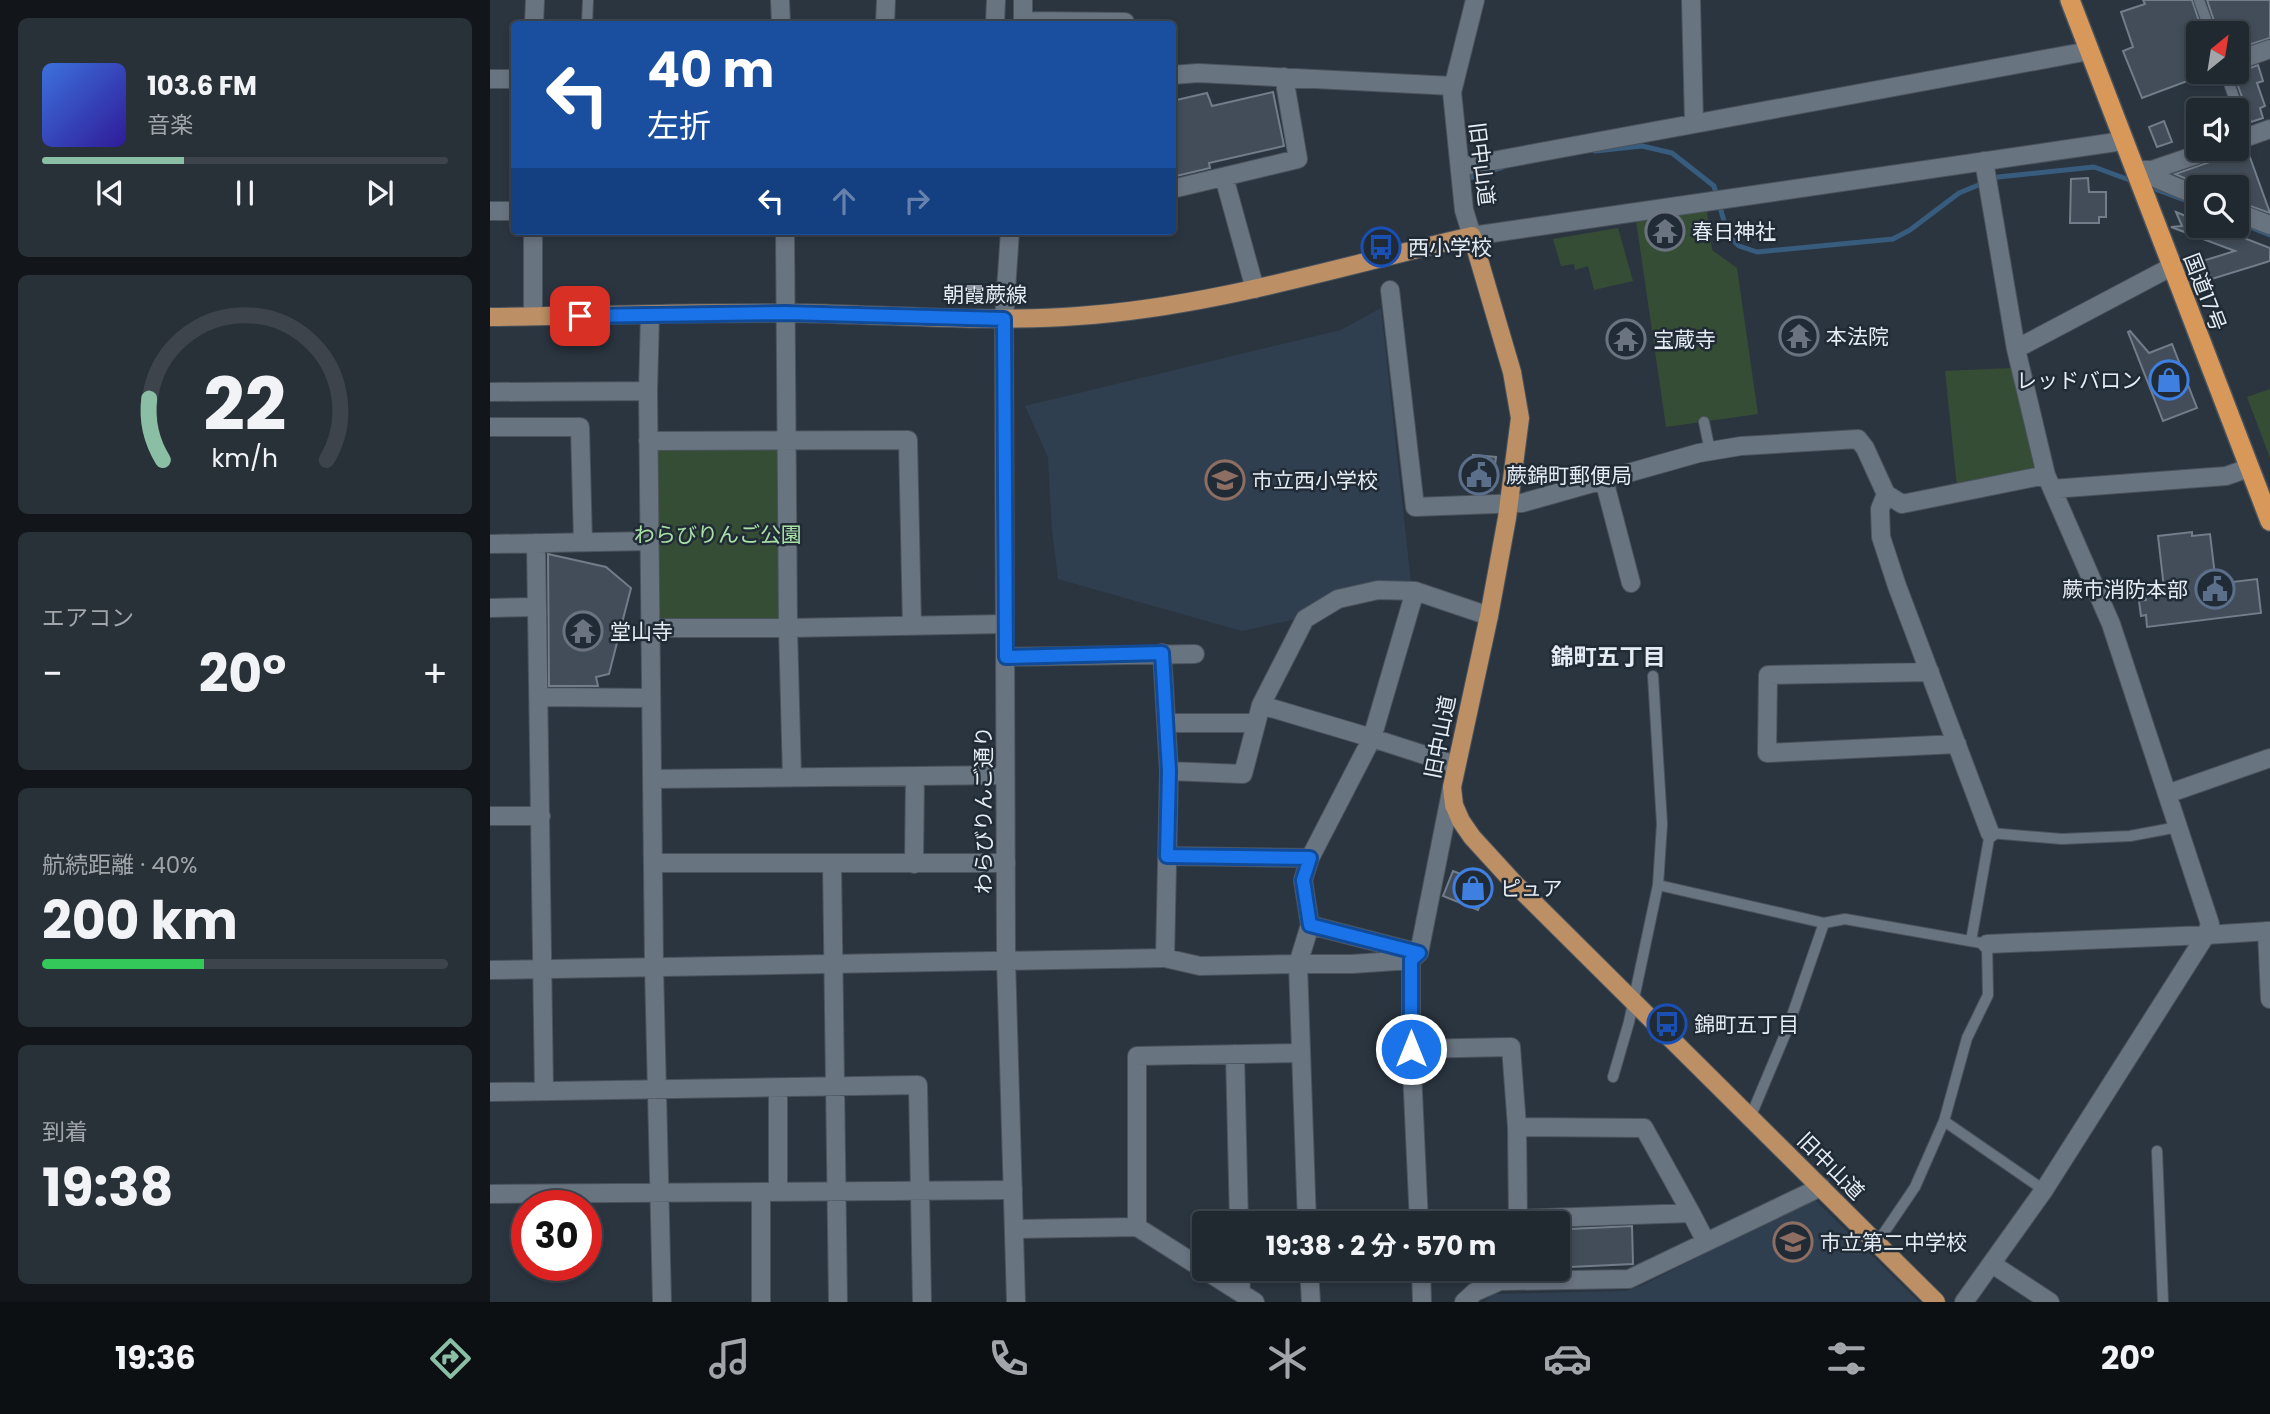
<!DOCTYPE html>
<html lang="ja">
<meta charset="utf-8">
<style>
body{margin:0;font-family:Poppins,"Noto Sans JP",sans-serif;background:#283038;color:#f1f3f6;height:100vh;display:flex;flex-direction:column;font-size:26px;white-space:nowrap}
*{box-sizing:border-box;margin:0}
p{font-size:23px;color:#a2a6ab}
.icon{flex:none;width:38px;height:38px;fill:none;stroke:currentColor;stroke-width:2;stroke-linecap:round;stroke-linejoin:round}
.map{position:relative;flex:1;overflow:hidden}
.panel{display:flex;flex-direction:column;gap:18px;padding:18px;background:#12161a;width:490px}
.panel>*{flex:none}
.top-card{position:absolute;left:21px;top:21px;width:665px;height:214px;border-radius:7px;box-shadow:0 4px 10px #0003,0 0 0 2px #3d444c;background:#1a4fa0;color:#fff;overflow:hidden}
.needle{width:46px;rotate:30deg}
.fabs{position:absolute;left:1696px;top:21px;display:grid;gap:14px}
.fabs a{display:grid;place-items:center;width:63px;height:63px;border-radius:7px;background:#202830;box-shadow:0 4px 10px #0003,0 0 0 2px #3d444c;font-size:35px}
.speed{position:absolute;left:21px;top:1190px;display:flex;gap:14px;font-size:35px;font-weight:700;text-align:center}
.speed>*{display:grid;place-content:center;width:91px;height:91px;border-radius:50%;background:#202830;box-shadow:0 4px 10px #0003,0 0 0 2px #3d444c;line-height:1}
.speed .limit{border:10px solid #d22;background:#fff;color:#111}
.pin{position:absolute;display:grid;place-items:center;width:60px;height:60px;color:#fff;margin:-30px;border-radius:14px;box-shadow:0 4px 10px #0006}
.me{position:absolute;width:77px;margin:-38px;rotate:0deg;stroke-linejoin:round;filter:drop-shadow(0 0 5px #0008)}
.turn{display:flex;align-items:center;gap:24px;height:147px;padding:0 21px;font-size:32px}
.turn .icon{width:91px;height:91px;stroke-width:2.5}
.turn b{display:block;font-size:49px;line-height:60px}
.lanes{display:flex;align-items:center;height:66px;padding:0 21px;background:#0003;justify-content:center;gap:35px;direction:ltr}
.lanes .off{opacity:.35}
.big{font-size:52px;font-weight:700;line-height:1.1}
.panel .widget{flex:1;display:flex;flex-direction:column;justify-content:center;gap:10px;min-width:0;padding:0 24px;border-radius:10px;background:#283038}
.panel .dial{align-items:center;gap:0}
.dial svg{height:182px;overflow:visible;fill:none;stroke:#3d444c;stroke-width:7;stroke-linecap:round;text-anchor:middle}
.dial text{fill:#f1f3f6;stroke:none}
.song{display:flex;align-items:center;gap:21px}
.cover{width:84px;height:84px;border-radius:10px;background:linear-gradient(135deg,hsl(220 70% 55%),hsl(250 70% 35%))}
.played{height:7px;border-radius:4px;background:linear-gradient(90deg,#8abfa5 35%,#3d444c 35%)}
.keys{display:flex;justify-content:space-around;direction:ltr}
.heat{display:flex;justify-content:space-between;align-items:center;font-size:38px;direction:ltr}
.charge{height:10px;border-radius:5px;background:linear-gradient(90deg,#34c759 40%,#3d444c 0)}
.trip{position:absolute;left:702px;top:1211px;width:378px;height:70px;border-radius:7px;background:#202830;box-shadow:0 4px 10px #0003,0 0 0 2px #3d444c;font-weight:700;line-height:70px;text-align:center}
.menu{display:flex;height:112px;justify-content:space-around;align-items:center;background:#0d1013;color:#a2a6ab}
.menu .icon{width:49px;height:49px}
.menu .on{color:#8abfa5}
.menu b{font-size:32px;color:#f1f3f6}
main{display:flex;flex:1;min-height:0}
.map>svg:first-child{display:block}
</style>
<main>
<section class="panel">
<div class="widget">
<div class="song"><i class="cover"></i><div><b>103.6 FM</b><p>音楽</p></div></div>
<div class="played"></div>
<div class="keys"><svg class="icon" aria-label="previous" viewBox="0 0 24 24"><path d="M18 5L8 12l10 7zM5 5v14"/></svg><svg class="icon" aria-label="pause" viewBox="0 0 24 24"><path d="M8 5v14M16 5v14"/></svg><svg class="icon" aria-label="next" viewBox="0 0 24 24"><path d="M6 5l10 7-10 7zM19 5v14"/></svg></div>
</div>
<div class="widget dial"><svg viewBox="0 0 100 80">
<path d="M14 69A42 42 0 1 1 86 69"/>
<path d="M14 69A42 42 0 0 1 8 42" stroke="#8abfa5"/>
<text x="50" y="56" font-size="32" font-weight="700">22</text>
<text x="50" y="72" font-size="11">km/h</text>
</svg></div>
<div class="widget"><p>エアコン</p>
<div class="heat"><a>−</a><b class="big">20°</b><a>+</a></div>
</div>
<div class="widget"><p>航続距離 · 40%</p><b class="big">200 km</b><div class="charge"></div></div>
<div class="widget"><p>到着</p><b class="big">19:38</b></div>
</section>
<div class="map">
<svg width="1780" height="1302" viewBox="0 0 1780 1302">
<rect width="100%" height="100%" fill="#2b3540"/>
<path fill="#303f4f" d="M 891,308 L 921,583 L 875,586 L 819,605 L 806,619 L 752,631 L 568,579 L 562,529 L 558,457 L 535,406 L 851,330 Z
M 1324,1199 L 1429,1302 L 994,1302 L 1003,1294 L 1135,1291 L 1153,1285 Z"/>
<path fill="#364d35" d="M 1217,211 L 1222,250 L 1247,268 L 1268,414 L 1176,427 L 1146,220 Z
M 1128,228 L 1143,281 L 1104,290 L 1098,266 L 1085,270 L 1084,264 L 1071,266 L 1063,239 Z
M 1521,368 L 1549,466 L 1467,487 L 1455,371 Z
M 1780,389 L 1780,458 L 1757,397 Z
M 297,439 L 298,628 L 161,628 L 158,441 Z"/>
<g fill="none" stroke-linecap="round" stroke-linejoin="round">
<path stroke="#385c7d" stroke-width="5" d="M 1105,151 L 1152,146 L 1182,153 L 1224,186 L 1238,235 L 1249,246 L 1267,252 L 1403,239 L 1420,230 L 1469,193 L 1508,177 L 1604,167 L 1645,182
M 976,179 L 1013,167
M 1657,186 L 1708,205
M 1760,227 L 1780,235"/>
</g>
<path fill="#424d59" stroke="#717d8a" stroke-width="2" d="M 1653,0 L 1702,0 L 1713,33 L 1708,33 L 1708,77 L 1652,98 L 1633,51 L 1643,47 L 1631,12 L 1655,4 Z
M 1717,0 L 1780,0 L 1780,38 L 1746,49 L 1746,33 L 1728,33 Z
M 1768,65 L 1773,81 L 1767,83 L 1775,106 L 1770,108 L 1773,118 L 1761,122 L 1743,72 L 1746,72 L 1746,69 L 1755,70 Z
M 783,92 L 794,146 L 719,163 L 720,168 L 682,177 L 682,101 L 717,93 L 722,106 Z
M 1674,121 L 1682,142 L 1667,147 L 1659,127 Z
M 1757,149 L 1780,213 L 1746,201 L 1746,187 L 1715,187 L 1685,174 Z
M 1598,178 L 1599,192 L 1616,192 L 1616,217 L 1609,217 L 1609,223 L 1580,223 L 1581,179 Z
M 1686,212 L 1708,221 L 1708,226 L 1723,226 L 1780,248 L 1780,261 L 1712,282 L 1706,263 L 1745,251 L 1681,227 L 1692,226 Z
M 1183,218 L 1186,241 L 1167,244 L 1163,222 Z
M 1640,331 L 1659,353 L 1682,344 L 1707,408 L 1673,421 L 1638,332 Z
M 983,455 L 1006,457 L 1002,490 L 980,487 Z
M 1702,532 L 1702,536 L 1720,534 L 1726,584 L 1767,579 L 1771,613 L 1657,627 L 1656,615 L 1651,616 L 1649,601 L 1656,600 L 1655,591 L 1674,588 L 1668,536 Z
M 58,554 L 116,567 L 141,588 L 119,674 L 106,677 L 108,686 L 59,686 Z
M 963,871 L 998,885 L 988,910 L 953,896 Z
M 1142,1226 L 1143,1264 L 1080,1267 L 1079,1229 Z"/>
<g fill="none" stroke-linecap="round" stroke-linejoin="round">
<g stroke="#4a535c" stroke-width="12">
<path id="service" d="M 1709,0 L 1721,33
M 97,24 L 98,0
M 1735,72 L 1758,137
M 1214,422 L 1220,451
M 1168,885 L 1334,923 L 1355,919 L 1497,944 L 1498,995 L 1477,1038 L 1454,1121 L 1425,1187 L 1387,1243
M 1481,941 L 1500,833 L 1572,839 L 1640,836 L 1688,827
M 1123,1077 L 1139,1022 L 1168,885 L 1172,824 L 1163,676
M 1260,1118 L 1297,1030 L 1334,923
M 1454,1121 L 1554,1190
M 1667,1151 L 1673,1302"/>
</g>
<g stroke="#4a535c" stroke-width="20">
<path id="minor" d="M 290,0 L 291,24
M 533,0 L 533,21 L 635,22 L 635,24
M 1201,0 L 1204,122
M 44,24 L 45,0
M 395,24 L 396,0
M 505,24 L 506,0
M 1752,59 L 1780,49
M 682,75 L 708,73 L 963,86
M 0,79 L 24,79
M 1494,161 L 1526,349 L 1556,475 L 1621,624 L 1720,924 L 1716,935 L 1497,944
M 970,167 L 1599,51
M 1646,170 L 1708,196
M 734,177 L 765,289
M 682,189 L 808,159 L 794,77
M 0,211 L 24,211
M 1746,212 L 1780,225
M 43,231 L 43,316
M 295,231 L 298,628 L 302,777
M 900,290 L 925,507 L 1032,503 L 1209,453 L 1251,446 L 1368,439 L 1375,448 L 1396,494 L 1412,504 L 1556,475
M 160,315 L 158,391 L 164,967 L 172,1302
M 514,319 L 520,231
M 1526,349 L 1681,267
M 0,392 L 158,391
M 0,427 L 90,427 L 93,542
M 158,441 L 418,440 L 422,626
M 1114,480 L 1141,583
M 1562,489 L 1736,476 L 1759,468
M 1396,494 L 1390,509 L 1391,537 L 1407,586 L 1500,833
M 46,543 L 54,1091
M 0,544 L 160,541
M 0,608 L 47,607
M 161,628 L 298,628 L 515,624
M 672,653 L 679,771 L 675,958 L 710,966 L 808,964 L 817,1223
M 516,657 L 705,654
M 1440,672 L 1278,675 L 1277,753 L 1467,744
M 49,697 L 161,698
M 771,705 L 882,738 L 925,591
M 676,723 L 766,723
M 679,771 L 753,774 L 771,705 L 815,619 L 848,599 L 888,590 L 925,591 L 999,616
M 162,779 L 515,775
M 1677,794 L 1780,758
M 0,816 L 51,816
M 677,856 L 820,858 L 813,880 L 820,925 L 929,953
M 820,858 L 882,738 L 966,765
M 164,863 L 516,863
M 342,863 L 348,1302
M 424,864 L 425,777
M 820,925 L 808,964 L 862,964 L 921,960 L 929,953 L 962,787
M 1777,931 L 1780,999
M 921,960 L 921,1049 L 929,1223
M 921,1049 L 1021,1047 L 1027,1127 L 1028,1223
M 745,1054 L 749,1223
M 288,1088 L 288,1191
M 0,1092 L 428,1085 L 432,1302
M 1027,1127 L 1154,1128 L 1201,1213
M 0,1194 L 523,1190
M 1028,1219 L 1201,1213 L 1216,1242
M 647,1227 L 647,1056 L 811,1053
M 524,1229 L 647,1227 L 765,1302
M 1502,1264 L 1560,1302
M 750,1269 L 751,1293
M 819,1269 L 821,1302
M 931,1269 L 932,1302
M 271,1302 L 271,1192
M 974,1302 L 985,1292 L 1010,1281 L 1139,1279 L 1331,1187"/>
</g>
<g stroke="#4a535c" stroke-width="20">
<path id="tertiary" d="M 985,0 L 962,92 L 974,210 L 982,236 L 1633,141
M 1746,141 L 1780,129
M 1646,170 L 1662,170 L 1724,149
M 514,319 L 516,959 L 526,1302
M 0,970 L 675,958
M 1474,1302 L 1554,1190 L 1716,935 L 1780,931"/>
</g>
<g stroke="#4a535c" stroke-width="20">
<path id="primary" d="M 0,317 C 99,316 198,312 297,313 C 394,314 491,323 588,316 C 722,307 851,266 982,236 L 1022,372 L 1030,418 L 1017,518 L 999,616 L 962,787 L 964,805 L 971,821 L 982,837 L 1025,884 L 1446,1302"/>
</g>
<g stroke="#4a535c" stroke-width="22">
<path id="trunk" d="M 1580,0 L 1780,521"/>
</g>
<use href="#service" stroke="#697481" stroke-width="10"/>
<use href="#minor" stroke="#697481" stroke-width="18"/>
<use href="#tertiary" stroke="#697481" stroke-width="18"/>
<use href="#primary" stroke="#bc8f64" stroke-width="18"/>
<use href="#trunk" stroke="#d8985a" stroke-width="19"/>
</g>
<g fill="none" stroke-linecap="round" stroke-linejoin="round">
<g stroke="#114b97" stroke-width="18">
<path id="route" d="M 90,316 L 296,313 L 514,319 L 516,657 L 672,653 L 679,771 L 677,856 L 820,858 L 813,880 L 820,925 L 929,953 L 921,960 L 921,1049"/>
</g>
<use href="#route" stroke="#1a73e8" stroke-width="12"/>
</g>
<defs>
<g id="temple-ring" transform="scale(2.0125)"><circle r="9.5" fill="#212b36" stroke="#6b7280" stroke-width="1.5"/><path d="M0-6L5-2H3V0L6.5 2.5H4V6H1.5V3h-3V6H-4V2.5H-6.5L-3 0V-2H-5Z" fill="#6b7280"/></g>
<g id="bus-ring" transform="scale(2.0125)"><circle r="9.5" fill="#212b36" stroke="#1a4fb4" stroke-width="1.5"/><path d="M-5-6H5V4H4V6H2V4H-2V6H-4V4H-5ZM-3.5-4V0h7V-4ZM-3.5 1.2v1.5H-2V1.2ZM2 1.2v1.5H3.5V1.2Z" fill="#1a4fb4"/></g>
<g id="shop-ring" transform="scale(2.0125)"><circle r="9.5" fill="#212b36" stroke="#3f7fe0" stroke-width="1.5"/><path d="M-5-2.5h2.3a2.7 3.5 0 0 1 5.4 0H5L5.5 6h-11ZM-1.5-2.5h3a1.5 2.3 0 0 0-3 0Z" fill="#3f7fe0"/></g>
<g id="civic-ring" transform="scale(2.0125)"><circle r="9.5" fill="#212b36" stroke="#5c6f8a" stroke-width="1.5"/><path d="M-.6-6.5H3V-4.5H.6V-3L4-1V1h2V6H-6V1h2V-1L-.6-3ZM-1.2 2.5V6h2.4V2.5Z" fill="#5c6f8a"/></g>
<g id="school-ring" transform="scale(2.0125)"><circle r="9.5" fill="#212b36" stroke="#8d6e63" stroke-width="1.5"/><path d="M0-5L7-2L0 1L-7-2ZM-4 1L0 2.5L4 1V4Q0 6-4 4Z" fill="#8d6e63"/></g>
</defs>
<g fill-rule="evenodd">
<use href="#temple-ring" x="1175" y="231"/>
<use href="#bus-ring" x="891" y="247"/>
<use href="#temple-ring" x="1309" y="336"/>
<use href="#temple-ring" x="1136" y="339"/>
<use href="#shop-ring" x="1679" y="380"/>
<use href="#civic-ring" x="989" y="475"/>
<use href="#school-ring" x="735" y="480"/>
<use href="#civic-ring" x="1725" y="589"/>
<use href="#temple-ring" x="93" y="631"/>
<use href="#shop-ring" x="983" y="888"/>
<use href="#bus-ring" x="1177" y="1024"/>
<use href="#school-ring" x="1303" y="1242"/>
</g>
<g text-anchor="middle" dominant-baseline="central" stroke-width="5" stroke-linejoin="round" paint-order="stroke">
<g font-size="21" fill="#e6ecf4" stroke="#212b36">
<text transform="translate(992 164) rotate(83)">旧中山道</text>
<text transform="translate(1715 292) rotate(69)">国道17号</text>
<text x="495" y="294">朝霞蕨線</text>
<text transform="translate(950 737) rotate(-79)">旧中山道</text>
<text transform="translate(493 810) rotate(-90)">わらびりんご通り</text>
<text transform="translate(1341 1166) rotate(45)">旧中山道</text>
</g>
<g font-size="21" fill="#e6ecf4" stroke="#212b36" text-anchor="start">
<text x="1202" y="231">春日神社</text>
<text x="918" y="247">西小学校</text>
<text x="1336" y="336">本法院</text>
<text x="1163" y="339">宝蔵寺</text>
<text x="1652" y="380" text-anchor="end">レッドバロン</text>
<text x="1016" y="475">蕨錦町郵便局</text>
<text x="762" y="480">市立西小学校</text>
<text x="1698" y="589" text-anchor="end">蕨市消防本部</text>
<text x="120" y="631">堂山寺</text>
<text x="1010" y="888">ピュア</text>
<text x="1204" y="1024">錦町五丁目</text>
<text x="1330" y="1242">市立第二中学校</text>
</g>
<g font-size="21" fill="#a8e0a6" stroke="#212b36">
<text x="228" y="534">わらびりんご公園</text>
</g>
<g font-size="23" font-weight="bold" fill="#e6ecf4" stroke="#212b36">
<text x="1118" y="657">錦町五丁目</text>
</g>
</g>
</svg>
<div class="fabs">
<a><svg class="needle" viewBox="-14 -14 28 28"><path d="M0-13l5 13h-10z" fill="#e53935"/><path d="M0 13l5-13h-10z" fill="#a2a6ab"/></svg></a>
<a><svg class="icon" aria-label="sound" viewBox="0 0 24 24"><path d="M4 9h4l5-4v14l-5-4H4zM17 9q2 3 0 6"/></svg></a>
<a><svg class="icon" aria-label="search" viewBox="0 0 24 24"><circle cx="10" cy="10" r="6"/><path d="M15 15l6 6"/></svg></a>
</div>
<div class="speed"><div class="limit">30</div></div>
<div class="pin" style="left:90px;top:316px;background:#d93025"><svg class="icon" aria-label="arrive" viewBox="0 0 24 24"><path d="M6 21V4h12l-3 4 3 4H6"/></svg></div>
<svg class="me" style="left:921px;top:1049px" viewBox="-20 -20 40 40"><circle r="17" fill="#1a73e8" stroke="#fff" stroke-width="3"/><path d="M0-11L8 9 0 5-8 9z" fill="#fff"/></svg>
<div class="trip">19:38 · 2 分 · 570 m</div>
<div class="top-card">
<div class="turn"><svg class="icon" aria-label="left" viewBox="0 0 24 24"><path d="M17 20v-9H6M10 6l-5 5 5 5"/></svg><div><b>40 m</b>左折</div></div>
<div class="lanes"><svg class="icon" aria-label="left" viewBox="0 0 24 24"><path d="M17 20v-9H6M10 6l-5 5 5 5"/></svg><svg class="icon off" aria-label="ahead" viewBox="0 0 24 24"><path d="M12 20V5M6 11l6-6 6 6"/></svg><svg class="icon off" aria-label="right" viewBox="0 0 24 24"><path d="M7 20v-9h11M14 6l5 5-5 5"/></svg></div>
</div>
</div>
</main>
<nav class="menu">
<b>19:36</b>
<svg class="icon on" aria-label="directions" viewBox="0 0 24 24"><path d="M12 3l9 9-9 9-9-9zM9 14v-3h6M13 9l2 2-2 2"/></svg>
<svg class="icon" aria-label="music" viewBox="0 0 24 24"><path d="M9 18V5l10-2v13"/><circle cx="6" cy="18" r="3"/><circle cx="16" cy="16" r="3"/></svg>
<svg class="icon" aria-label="phone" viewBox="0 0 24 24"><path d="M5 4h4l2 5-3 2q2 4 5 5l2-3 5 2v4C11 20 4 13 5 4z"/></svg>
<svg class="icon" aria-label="climate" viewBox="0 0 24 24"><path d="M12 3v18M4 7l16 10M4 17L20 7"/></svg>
<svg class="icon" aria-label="car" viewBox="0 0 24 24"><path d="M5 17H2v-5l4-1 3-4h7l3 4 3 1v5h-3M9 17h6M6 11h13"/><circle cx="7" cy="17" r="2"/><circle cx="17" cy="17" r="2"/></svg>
<svg class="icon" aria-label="filters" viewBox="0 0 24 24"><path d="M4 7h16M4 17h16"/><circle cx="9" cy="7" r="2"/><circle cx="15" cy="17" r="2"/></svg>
<b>20°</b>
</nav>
